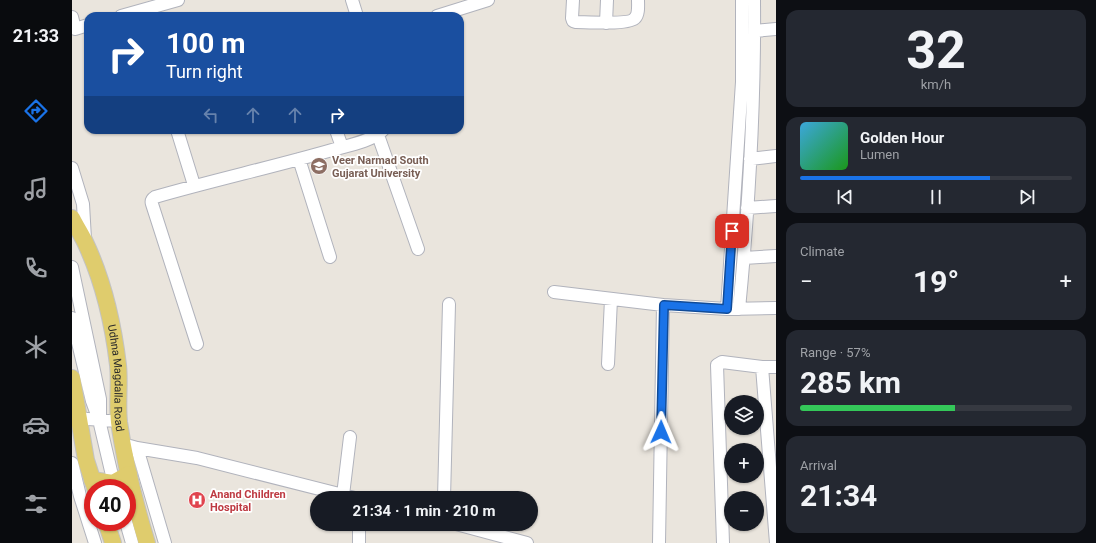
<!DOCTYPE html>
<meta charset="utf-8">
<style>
body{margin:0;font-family:Roboto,sans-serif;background:#242831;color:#f1f3f6;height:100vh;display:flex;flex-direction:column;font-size:15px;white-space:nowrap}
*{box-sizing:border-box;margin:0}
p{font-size:13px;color:#9ea1a6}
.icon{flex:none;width:22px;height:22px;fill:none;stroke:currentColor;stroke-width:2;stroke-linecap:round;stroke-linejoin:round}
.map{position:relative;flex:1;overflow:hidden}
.side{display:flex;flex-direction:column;gap:10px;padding:10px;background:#0d0f14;width:320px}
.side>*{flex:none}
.hud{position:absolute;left:12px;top:12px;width:380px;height:122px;border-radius:12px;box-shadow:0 1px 3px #0004;background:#1a4fa0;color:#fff;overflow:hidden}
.controls{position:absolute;left:652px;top:395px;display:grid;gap:8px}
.controls a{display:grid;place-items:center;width:40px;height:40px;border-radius:50%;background:#171b24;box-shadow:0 1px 3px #0004;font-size:20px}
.speed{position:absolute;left:12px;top:479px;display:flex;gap:8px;font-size:20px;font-weight:700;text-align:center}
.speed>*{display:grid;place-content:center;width:52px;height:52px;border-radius:50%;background:#171b24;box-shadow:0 1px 3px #0004;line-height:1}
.speed .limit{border:6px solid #d22;background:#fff;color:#111}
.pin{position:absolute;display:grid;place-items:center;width:34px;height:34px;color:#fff;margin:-17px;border-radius:8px;box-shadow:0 2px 6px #0006}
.me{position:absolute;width:44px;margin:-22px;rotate:1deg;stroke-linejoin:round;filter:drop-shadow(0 0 3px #0008)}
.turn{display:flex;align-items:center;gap:14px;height:84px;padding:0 16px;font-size:18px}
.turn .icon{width:52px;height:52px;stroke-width:2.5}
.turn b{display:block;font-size:28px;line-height:34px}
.lanes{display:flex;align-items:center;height:38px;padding:0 16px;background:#0003;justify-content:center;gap:20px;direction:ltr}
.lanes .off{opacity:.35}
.big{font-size:30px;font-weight:700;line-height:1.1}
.side .card{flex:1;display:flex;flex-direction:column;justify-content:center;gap:6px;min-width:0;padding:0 14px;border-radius:12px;background:#242831}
.side .dial{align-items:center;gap:0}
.dial b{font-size:52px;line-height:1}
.song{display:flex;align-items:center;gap:12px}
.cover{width:48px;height:48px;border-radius:6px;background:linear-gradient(135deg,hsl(200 70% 55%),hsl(120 70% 35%))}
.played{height:4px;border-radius:2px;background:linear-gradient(90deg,#1a73e8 70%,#363941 70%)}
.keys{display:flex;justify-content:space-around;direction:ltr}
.heat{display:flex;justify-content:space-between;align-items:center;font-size:22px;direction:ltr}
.charge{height:6px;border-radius:3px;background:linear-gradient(90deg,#34c759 57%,#363941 0)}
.trip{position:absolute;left:238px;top:491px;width:228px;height:40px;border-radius:20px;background:#171b24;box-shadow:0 1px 3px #0004;font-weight:700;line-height:40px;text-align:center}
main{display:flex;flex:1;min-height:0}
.dock{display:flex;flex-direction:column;width:72px;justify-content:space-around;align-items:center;background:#090b0e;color:#9ea1a6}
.dock .icon{width:28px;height:28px}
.dock .on{color:#1a73e8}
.dock b{font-size:18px;color:#f1f3f6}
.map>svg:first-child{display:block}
</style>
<main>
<nav class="dock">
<b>21:33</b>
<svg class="icon on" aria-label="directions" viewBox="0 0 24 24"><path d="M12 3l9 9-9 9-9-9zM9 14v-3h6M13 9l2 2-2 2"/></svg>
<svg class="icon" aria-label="music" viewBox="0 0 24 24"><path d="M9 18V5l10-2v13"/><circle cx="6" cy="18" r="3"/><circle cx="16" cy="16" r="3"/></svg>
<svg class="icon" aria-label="phone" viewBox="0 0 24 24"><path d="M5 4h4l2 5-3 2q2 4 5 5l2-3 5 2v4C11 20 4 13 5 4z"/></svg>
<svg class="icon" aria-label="climate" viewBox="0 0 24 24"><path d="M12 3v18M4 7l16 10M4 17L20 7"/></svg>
<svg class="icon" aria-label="car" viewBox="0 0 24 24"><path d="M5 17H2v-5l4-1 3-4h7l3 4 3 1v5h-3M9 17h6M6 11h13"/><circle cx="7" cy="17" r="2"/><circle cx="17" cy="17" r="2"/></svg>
<svg class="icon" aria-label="filters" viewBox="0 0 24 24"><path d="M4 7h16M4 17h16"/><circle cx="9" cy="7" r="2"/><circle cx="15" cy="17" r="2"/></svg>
</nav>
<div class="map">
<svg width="704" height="543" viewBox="0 0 704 543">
<rect width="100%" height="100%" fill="#eae5dd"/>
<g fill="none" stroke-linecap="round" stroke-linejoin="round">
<g stroke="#b1b3bc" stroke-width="14">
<path id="minor" d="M 280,0 L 285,16
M 501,0 L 500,18 L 501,21 L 504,22 C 514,22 558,25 563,18 C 567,14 566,5 566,0
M 49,16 L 106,0
M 365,16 L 416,0
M 0,17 L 3,29 L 16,25
M 534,23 L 535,0
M 683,31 L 704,29
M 105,130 L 122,185
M 264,130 L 270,147
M 306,135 L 346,249
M 227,159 L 258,257
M 678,159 L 704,156
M 0,168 L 11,204 L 13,239
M 675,208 L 704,206
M 672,258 L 704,256
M 0,267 L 28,399 L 28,416
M 482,292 L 591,305
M 655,309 L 670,82 L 670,0
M 667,309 C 677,206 683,103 682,0
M 0,318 L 20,401 L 27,420 L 43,488
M 125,344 L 80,204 C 79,201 80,199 83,197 C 142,180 201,167 260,150 C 274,146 301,141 311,130
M 536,364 L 539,299
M 0,418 L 47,421
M 58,446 L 65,448 L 93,543
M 65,448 L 125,458 L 283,498
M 0,463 L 8,496 L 23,543
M 271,495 L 278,437
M 372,498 L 377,304
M 54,522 L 60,543
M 287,524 L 287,543
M 384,524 L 455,543
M 587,543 L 591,305 L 655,309 L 704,308
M 651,543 L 645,365 L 650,362 L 690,367
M 704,543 L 690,367 L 704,367"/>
</g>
<g stroke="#c3c3c3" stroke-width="18">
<g id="major">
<path id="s1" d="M 0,218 C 4,226 9,234 13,242 C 31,280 41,323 46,365 C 48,383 45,403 47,422 C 53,463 63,504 75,543"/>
<path d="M 0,378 L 14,460 L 23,488"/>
<path d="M 20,480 L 41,483 L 57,474"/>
<path d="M 34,522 L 41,543"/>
</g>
</g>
<use href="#minor" stroke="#fff" stroke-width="12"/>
<use href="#major" stroke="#dfcc6d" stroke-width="16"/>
</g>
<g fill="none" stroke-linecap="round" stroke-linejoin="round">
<g stroke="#114b97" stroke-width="10">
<path id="route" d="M 589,432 L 592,305 L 655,309 L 660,231"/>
</g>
<use href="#route" stroke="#1a73e8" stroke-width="7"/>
</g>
<defs>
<g id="university-disc" transform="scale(0.9)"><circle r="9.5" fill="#8d6e63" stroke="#fff"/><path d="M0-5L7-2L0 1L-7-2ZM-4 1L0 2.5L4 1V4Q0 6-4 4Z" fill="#fff"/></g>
<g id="hospital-disc" transform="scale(0.9)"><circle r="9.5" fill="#e0444e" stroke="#fff"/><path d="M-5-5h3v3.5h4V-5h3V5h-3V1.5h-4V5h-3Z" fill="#fff"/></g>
</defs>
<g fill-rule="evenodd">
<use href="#university-disc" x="247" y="166"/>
<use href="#hospital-disc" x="125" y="500"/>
</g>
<g text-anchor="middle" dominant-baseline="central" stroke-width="3.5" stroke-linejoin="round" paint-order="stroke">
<g font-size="11" font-weight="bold" fill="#785e54" stroke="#fff" text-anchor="start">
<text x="260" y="160">Veer Narmad South<tspan x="260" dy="13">Gujarat University</tspan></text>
</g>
<g font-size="11" fill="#2a2a2a" stroke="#fff">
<text stroke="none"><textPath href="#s1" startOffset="168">Udhna Magdalla Road</textPath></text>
</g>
<g font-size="11" font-weight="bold" fill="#be3a42" stroke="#fff" text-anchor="start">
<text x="138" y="494">Anand Children<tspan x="138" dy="13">Hospital</tspan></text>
</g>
</g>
</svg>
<div class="controls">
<a><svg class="icon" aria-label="layers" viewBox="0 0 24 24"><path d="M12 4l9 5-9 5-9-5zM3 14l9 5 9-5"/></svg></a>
<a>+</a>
<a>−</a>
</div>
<div class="speed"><div class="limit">40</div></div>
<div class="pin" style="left:660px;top:231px;background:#d93025"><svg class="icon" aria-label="arrive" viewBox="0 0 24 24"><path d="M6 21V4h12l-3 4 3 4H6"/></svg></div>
<svg class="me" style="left:589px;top:432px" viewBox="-20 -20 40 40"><path d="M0-17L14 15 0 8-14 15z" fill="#1a73e8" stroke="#fff" stroke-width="4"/></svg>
<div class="trip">21:34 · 1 min · 210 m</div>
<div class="hud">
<div class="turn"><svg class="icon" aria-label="right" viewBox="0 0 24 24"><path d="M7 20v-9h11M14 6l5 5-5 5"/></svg><div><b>100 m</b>Turn right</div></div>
<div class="lanes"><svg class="icon off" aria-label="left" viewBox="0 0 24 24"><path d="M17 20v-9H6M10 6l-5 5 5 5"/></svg><svg class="icon off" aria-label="ahead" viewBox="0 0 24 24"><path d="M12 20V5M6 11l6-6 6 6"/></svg><svg class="icon off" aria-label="ahead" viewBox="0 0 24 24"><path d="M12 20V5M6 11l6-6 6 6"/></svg><svg class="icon" aria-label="right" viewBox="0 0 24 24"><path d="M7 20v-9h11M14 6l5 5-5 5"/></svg></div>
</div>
</div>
<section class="side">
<div class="card dial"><b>32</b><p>km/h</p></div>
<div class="card">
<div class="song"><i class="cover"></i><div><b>Golden Hour</b><p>Lumen</p></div></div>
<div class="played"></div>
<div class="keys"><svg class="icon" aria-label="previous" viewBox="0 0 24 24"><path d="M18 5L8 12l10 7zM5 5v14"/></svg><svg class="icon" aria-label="pause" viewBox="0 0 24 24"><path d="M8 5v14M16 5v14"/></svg><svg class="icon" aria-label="next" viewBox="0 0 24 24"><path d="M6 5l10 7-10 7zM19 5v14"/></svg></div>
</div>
<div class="card"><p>Climate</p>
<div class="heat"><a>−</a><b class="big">19°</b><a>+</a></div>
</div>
<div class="card"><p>Range · 57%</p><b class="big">285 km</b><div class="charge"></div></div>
<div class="card"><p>Arrival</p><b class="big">21:34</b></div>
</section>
</main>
